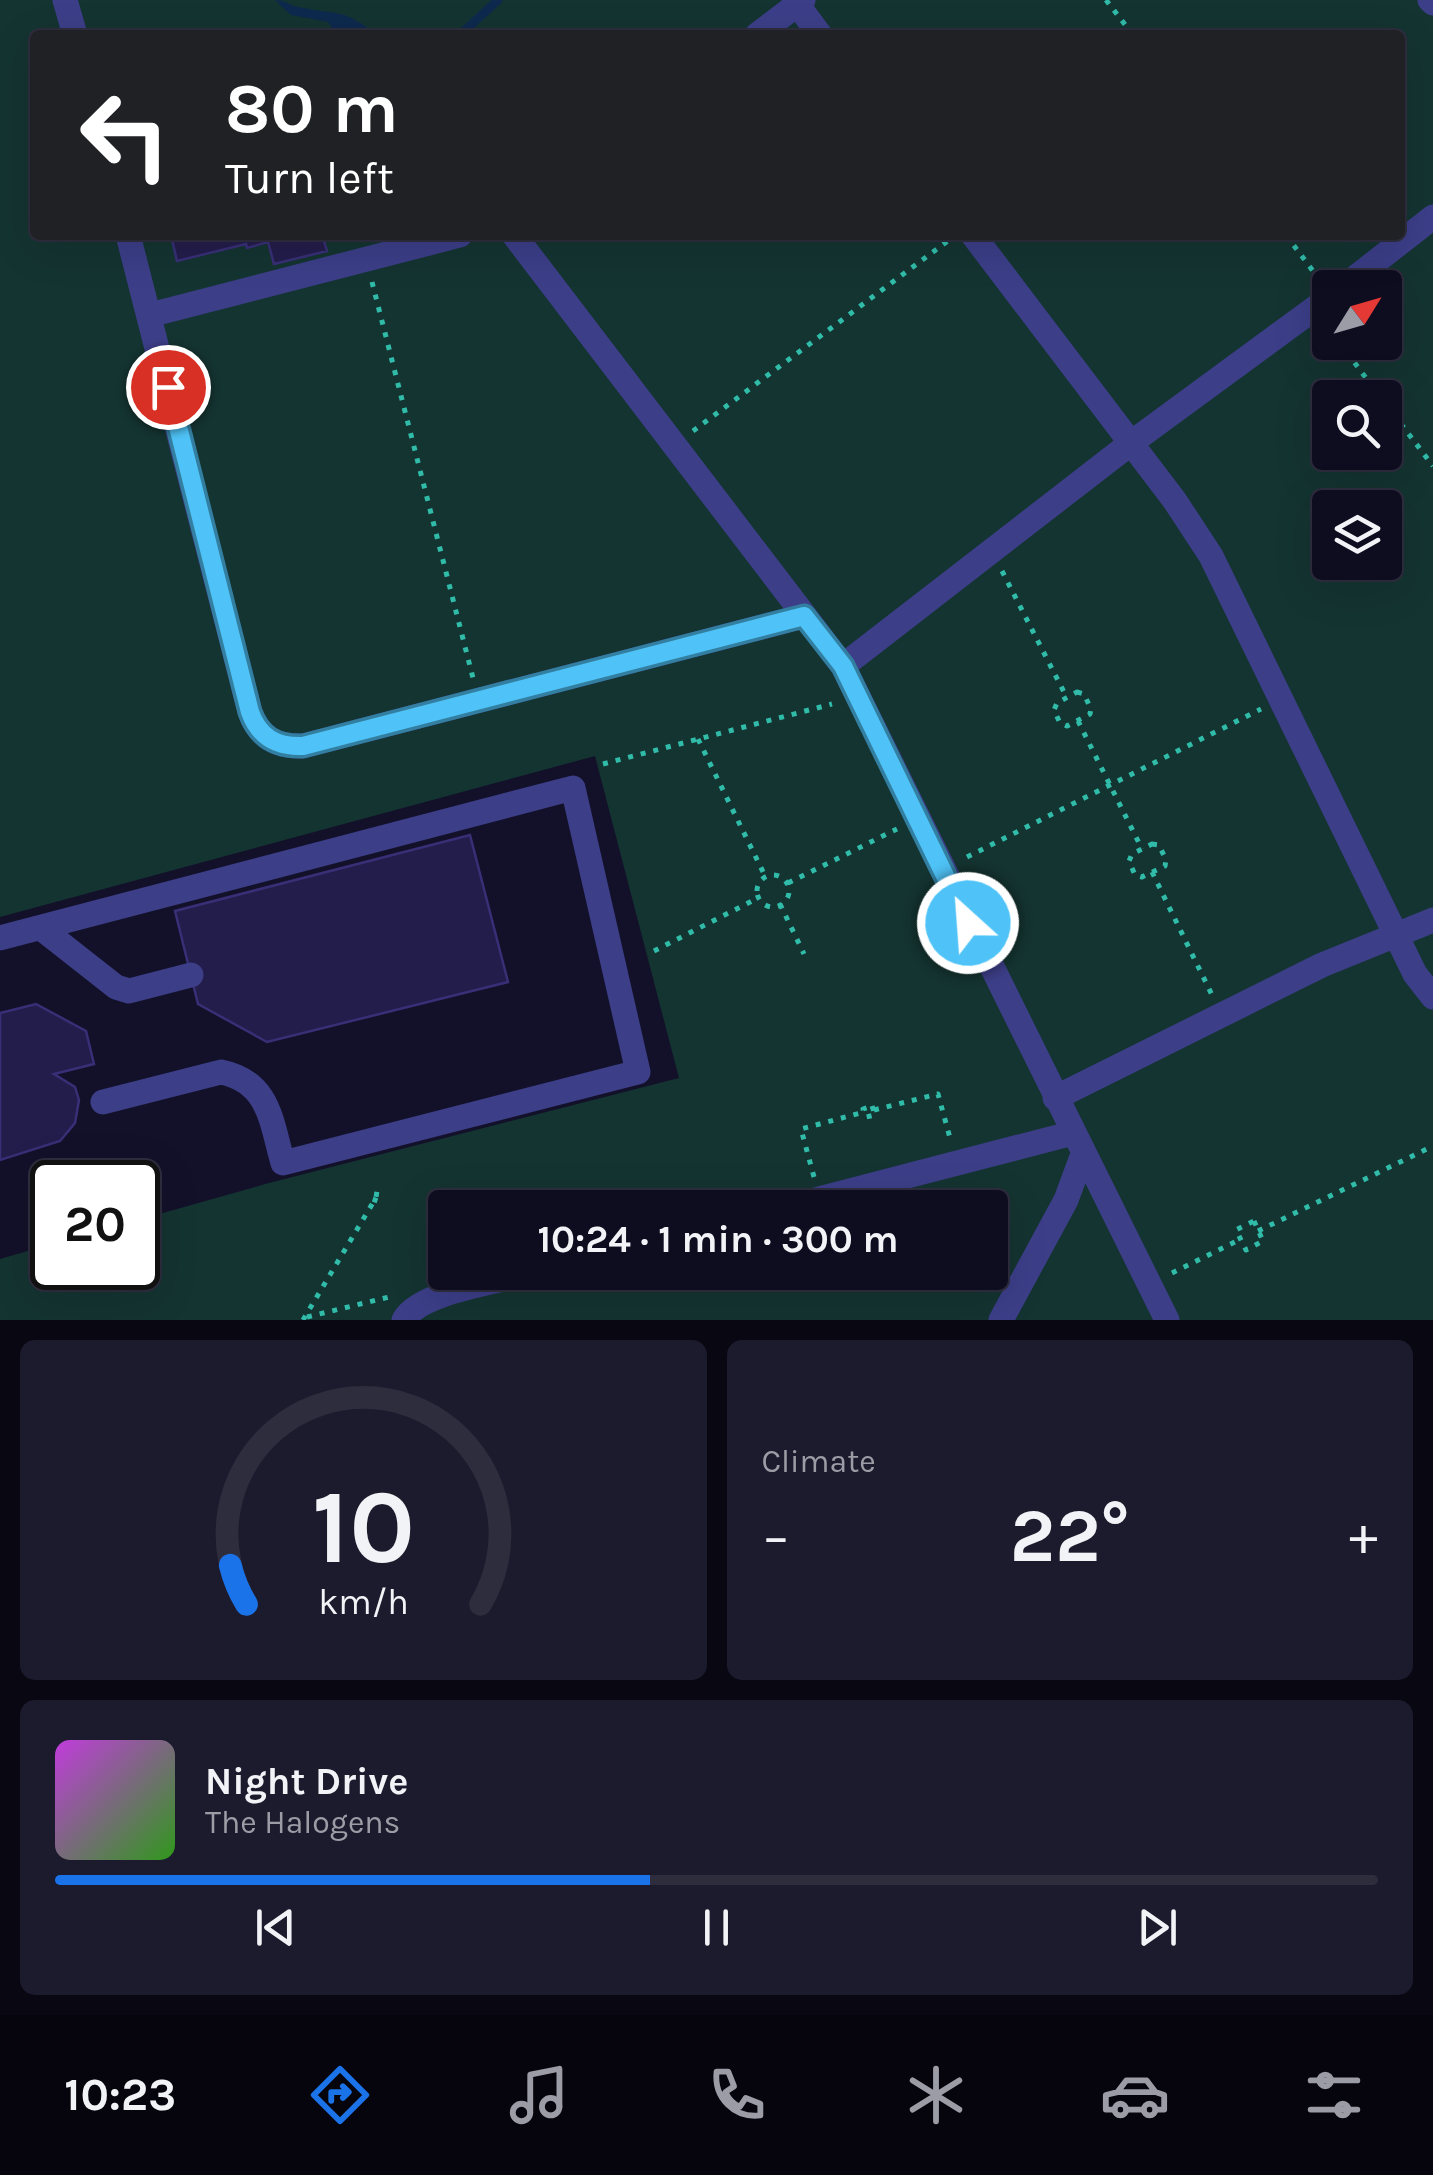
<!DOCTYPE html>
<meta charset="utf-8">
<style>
body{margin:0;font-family:Karla,sans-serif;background:#1c1b2d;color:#f1f3f6;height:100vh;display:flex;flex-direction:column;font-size:38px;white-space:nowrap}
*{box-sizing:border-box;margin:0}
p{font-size:32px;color:#9b9ca5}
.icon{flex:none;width:55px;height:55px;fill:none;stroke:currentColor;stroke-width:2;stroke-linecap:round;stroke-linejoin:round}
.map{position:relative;height:1320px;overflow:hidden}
.drawer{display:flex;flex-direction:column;gap:20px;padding:20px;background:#080712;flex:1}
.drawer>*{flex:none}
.guide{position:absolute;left:30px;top:30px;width:1375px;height:210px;border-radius:10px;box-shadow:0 10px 40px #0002,0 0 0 2px #2e2d3e;background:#202124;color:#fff;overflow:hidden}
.needle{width:65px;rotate:53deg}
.tools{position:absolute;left:1312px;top:270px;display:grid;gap:20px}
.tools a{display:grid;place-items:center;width:90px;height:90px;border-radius:10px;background:#0e0d20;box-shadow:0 10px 40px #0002,0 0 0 2px #2e2d3e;font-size:50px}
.speed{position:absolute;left:30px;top:1160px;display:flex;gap:20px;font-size:50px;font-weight:700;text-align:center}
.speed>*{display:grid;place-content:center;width:130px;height:130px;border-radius:50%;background:#0e0d20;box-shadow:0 10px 40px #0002,0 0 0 2px #2e2d3e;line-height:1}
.speed .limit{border:5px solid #111;border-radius:15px;background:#fff;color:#111}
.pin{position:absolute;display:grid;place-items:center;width:85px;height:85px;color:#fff;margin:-42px;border:5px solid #fff;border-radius:50%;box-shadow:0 2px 10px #0007}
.me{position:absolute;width:110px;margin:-55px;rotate:334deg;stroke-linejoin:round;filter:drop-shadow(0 0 8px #0008)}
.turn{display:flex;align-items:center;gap:35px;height:210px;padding:0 30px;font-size:45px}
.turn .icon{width:130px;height:130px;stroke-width:2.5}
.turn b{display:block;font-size:70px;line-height:85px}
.big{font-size:75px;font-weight:700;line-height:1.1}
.drawer .tile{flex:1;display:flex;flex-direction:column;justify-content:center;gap:15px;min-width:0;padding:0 35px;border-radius:15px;background:#1c1b2d}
.drawer .dial{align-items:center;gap:0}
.dial svg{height:260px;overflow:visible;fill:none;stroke:#2e2d3e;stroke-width:7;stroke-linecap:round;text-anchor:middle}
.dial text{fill:#f1f3f6;stroke:none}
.song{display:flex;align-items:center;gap:30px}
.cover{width:120px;height:120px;border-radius:15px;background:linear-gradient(135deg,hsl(290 70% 55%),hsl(110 70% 35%))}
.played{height:10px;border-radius:5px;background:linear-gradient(90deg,#1a73e8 45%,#2e2d3e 45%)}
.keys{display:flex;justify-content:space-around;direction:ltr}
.heat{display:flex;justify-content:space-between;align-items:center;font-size:55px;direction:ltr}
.drawer .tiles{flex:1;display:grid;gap:20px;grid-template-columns:1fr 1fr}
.tile:last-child{grid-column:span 2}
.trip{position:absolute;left:428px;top:1190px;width:580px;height:100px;border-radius:10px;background:#0e0d20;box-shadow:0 10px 40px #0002,0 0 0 2px #2e2d3e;font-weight:700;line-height:100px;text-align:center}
.dock{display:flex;height:160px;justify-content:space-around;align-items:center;background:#06050d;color:#9b9ca5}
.dock .icon{width:70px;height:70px}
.dock .current{color:#1a73e8}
.dock b{font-size:45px;color:#f1f3f6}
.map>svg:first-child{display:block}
</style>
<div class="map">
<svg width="1433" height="1320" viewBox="0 0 1433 1320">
<rect width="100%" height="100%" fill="#13112a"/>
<path fill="#143431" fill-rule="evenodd" d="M 0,0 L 1433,0 L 1433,1320 L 0,1320 L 0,1259 L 52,1244 L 52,1268 L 138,1268 L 138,1220 L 269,1183 L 679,1078 L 595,756 L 0,917 ZM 35,35 L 1400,35 L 1400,235 L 35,235 ZM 1330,288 L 1385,288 L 1385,342 L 1330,342 ZM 1330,398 L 1385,398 L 1385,452 L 1330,452 ZM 1330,508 L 1385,508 L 1385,562 L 1330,562 ZM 445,1208 L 990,1208 L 990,1272 L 445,1272 Z"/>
<path fill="#0d294d" d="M 275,0 C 286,0 288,5 298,7 C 334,15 344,7 376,35 L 337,35 L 328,22 L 291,15 Z"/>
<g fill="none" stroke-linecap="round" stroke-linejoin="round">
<path stroke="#0d294d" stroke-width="9" d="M 460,35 L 498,0"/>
</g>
<path fill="#231d4b" stroke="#382f77" stroke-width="2.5" d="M 171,235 L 350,235 L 324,241 L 327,251 L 274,264 L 268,242 L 247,248 L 246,244 L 177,261 Z
M 470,835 L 508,982 L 267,1042 L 198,1004 L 175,911 Z
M 36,1004 L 86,1031 L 94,1064 L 54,1074 L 75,1087 L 79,1100 L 75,1123 L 60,1141 L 0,1160 L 0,1013 Z"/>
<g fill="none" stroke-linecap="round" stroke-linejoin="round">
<path stroke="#31bcaa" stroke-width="5" stroke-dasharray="5 8" stroke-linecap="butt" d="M 1106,0 L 1133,35
M 1286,235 L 1316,275
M 372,282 L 473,678
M 1339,342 L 1381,398
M 1385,403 L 1433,466
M 693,431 L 949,240
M 1002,571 L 1067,698
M 1077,692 L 1084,694 L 1091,709 L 1090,714 L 1067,726 L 1060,723 L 1054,710 L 1057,703 Z
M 1078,721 L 1142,849
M 698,739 L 766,878
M 603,764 L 832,704
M 1152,844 L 1159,845 L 1166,860 L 1165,866 L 1142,877 L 1135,875 L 1129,861 L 1132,854 Z
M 967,857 L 1261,709
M 1152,872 L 1212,995
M757 891a16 16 0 1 1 32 0a16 16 0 1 1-32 0Z
M 788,883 L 897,829
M 780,904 L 804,954
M 654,951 L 758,898
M 872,1106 L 875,1115 L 866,1117 L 863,1109 Z
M 874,1110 L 938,1094 L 950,1138
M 814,1177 L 801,1129 L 864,1112
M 374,1194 L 380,1195 L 378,1201 L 372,1199 Z
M 1254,1221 L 1263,1241 L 1246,1250 L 1236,1230 Z
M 1258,1231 L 1433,1146
M 1172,1273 L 1241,1239
M 307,1317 L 389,1297
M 303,1320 L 374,1201"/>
<path stroke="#3c3e88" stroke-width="25" d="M 65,0 L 75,35
M 794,0 L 820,35
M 1430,0 L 1433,3
M 757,35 L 803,0
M 128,235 L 250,712 C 259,737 276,747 303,746 L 804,616
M 514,235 L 843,666 L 1167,1320
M 973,235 L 1175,501 L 1211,556 L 1415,974 L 1433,997
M 1342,288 L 1433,217
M 150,315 L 460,235
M 843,666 L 1131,443 L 1330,297
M 41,928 L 116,987 L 129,991 L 191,975
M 0,938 L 573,788 L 638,1072 L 283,1163 C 271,1122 270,1082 221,1072 L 103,1102
M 1055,1098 L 1322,965 L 1433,920
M 784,1208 L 1073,1133
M 404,1320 C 420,1291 502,1281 534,1272
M 1001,1320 L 1066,1200 L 1083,1154"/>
</g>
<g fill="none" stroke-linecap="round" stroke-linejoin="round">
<g stroke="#337fa1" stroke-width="25">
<path id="route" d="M 168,387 L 250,712 C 259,737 276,747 303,746 L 804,616 L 843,666 L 968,923"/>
</g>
<use href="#route" stroke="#4fc3f7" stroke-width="18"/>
</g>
</svg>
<div class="tools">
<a><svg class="needle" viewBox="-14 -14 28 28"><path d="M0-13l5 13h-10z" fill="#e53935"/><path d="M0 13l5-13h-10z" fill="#9b9ca5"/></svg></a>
<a><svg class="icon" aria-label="search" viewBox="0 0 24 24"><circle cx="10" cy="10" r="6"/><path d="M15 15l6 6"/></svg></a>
<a><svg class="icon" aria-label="layers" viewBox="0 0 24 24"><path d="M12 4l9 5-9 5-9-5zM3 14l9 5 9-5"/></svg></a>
</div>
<div class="speed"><div class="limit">20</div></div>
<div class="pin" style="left:168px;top:387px;background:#d93025"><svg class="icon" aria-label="arrive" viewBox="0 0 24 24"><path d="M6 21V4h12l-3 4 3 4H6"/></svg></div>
<svg class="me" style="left:968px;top:923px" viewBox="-20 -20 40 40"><circle r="17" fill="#4fc3f7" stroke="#fff" stroke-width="3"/><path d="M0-11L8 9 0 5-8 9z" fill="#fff"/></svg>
<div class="trip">10:24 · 1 min · 300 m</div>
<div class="guide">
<div class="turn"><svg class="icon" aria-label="left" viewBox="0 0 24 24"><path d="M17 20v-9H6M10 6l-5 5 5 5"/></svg><div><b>80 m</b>Turn left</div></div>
</div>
</div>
<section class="drawer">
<div class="tiles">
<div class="tile dial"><svg viewBox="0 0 100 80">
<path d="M14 69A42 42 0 1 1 86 69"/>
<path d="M14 69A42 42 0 0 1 9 57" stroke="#1a73e8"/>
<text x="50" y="56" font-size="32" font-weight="700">10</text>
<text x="50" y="72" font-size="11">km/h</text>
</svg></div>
<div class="tile"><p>Climate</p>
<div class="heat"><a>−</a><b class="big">22°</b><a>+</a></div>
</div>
<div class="tile">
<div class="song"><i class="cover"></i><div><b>Night Drive</b><p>The Halogens</p></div></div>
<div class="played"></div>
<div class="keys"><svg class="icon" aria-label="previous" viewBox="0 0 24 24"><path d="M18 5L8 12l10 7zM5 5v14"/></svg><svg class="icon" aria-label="pause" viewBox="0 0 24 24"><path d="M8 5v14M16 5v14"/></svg><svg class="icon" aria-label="next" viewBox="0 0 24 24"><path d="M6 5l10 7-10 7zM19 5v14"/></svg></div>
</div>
</div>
</section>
<nav class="dock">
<b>10:23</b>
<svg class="icon current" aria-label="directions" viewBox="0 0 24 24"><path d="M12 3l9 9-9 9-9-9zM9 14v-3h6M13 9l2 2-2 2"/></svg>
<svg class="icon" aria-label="music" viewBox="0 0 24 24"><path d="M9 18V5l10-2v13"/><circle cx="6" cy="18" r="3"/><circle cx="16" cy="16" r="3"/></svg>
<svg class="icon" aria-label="phone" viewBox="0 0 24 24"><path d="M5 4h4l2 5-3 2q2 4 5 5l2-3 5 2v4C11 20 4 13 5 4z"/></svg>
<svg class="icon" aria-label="climate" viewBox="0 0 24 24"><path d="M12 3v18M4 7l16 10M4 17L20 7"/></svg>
<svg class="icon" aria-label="car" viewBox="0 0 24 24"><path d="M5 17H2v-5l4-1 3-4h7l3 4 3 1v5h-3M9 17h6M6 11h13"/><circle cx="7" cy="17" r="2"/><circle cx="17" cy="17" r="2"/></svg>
<svg class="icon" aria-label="filters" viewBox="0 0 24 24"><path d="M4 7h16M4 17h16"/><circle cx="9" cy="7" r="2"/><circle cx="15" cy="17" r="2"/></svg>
</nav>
